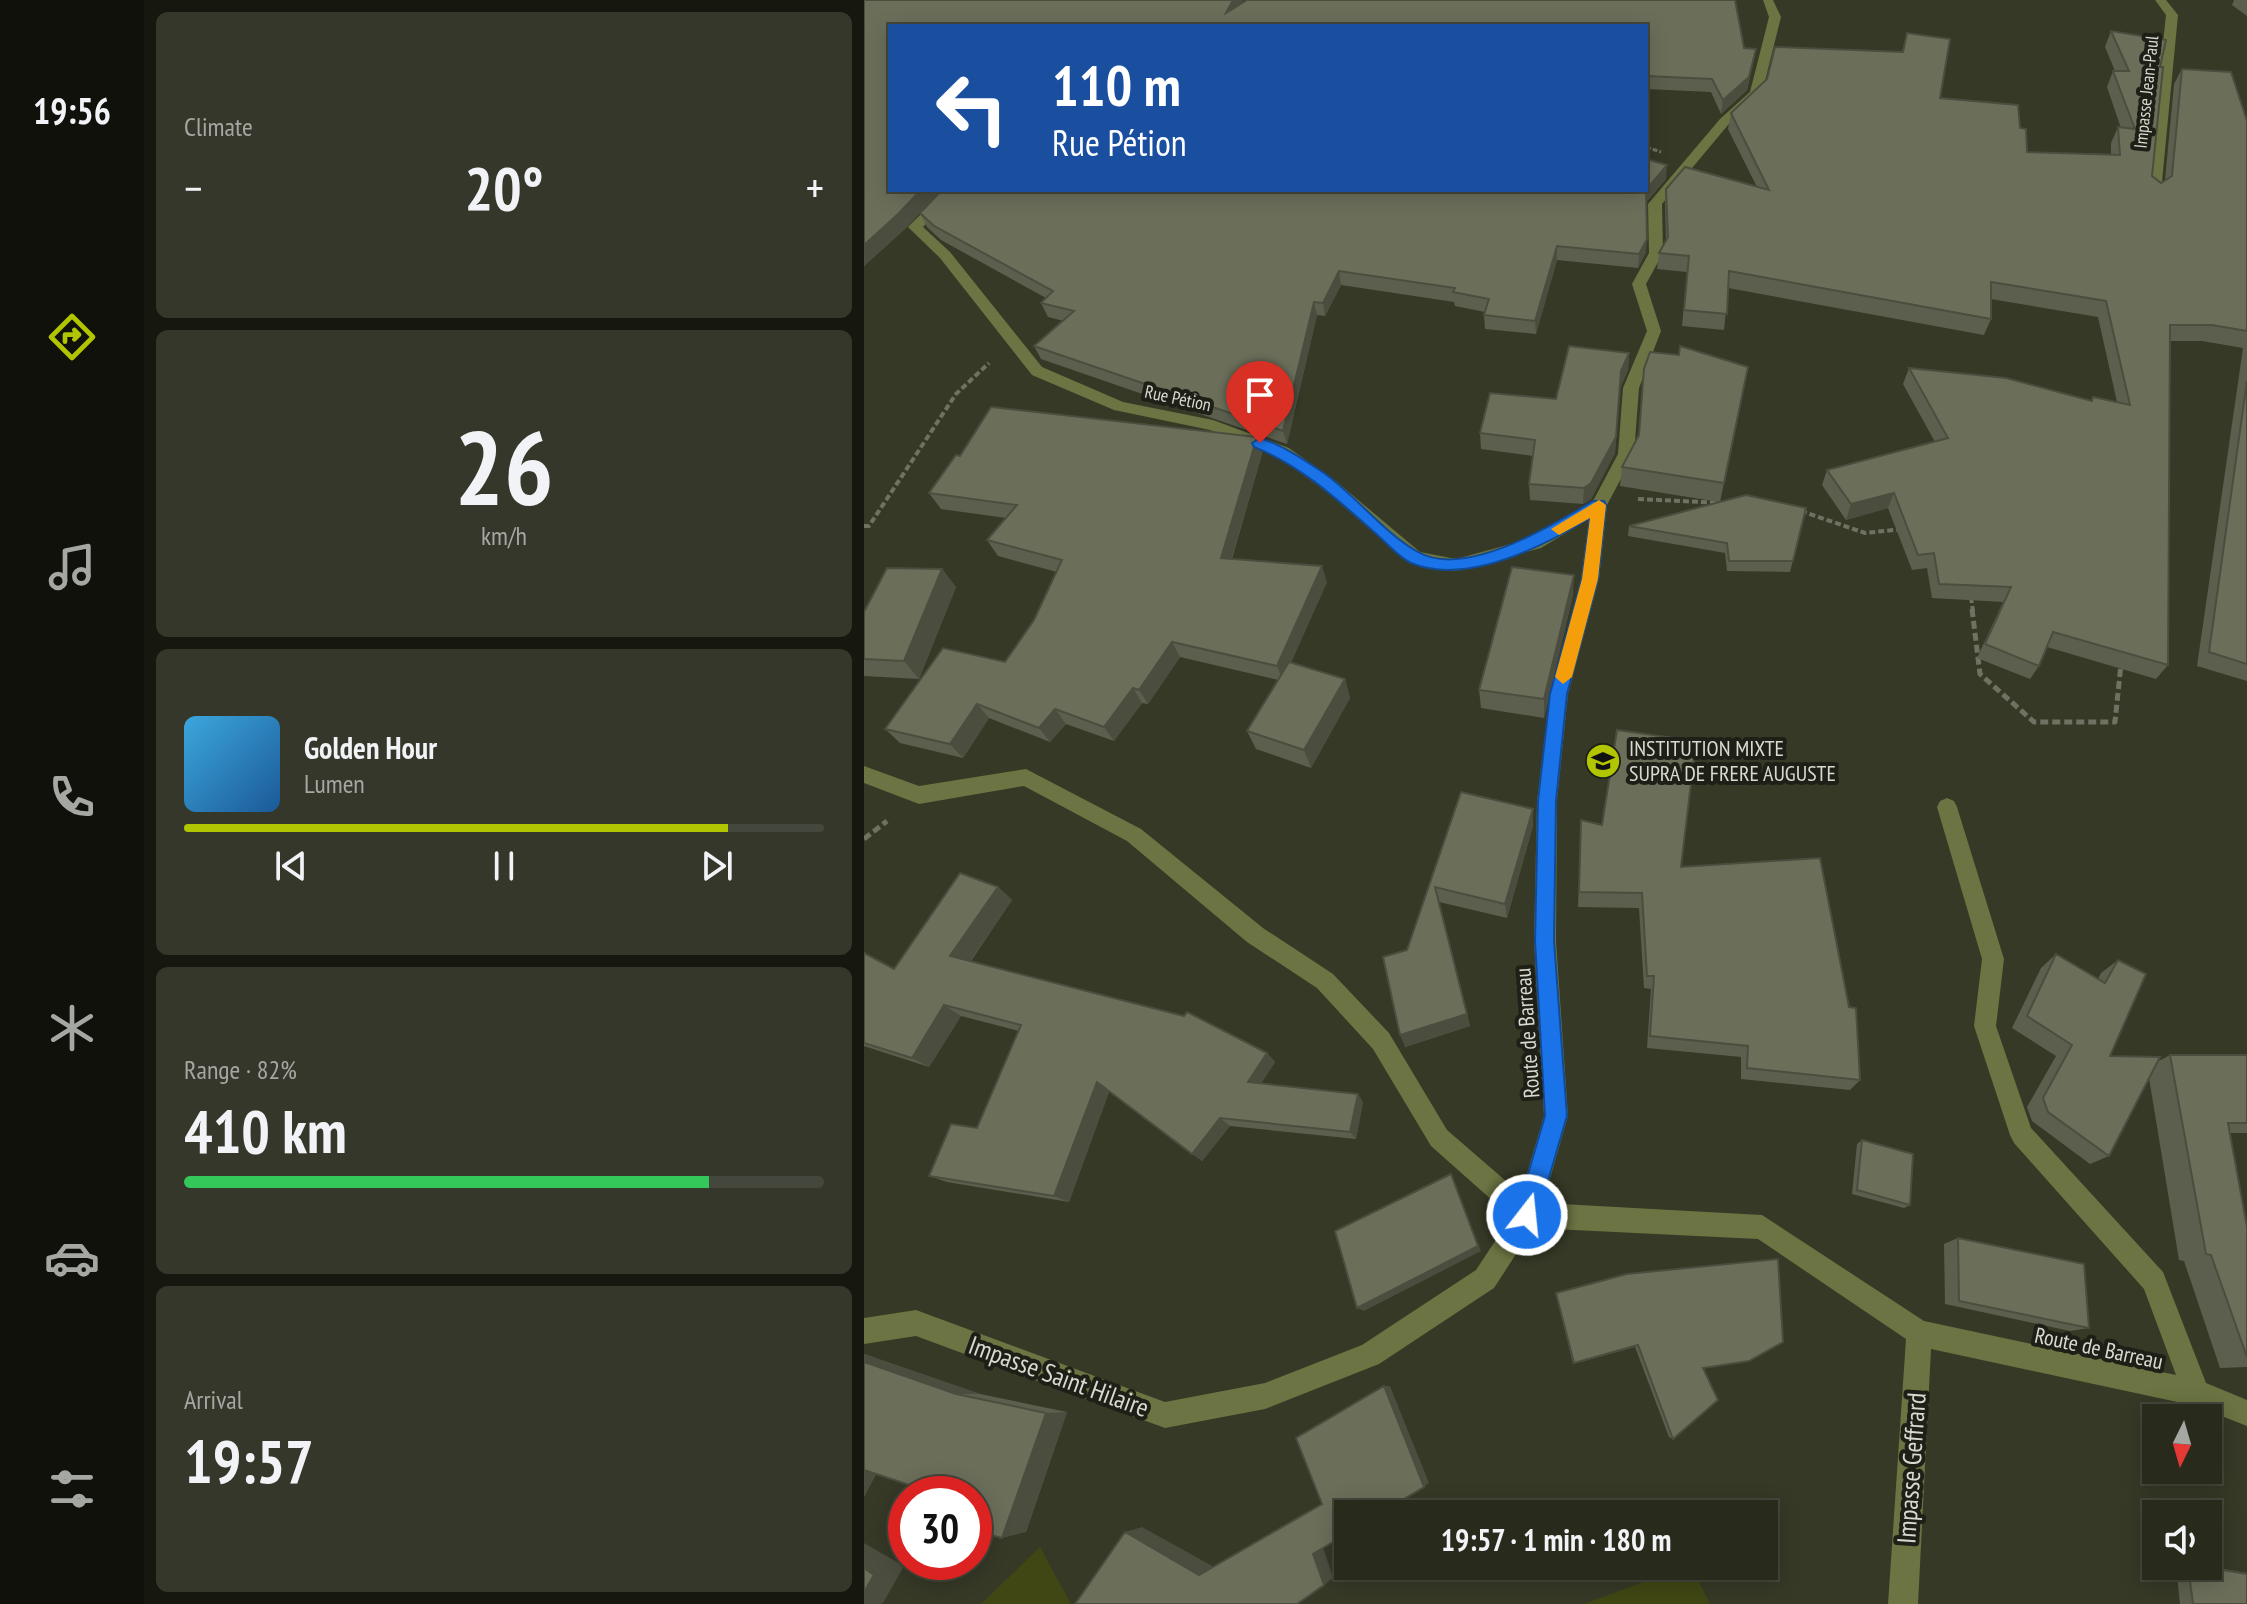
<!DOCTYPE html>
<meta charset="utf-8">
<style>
body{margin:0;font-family:"PT Sans Narrow",sans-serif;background:#343729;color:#f1f3f6;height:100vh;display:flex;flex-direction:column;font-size:30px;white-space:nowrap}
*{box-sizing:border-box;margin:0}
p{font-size:26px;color:#a5a7a3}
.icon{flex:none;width:44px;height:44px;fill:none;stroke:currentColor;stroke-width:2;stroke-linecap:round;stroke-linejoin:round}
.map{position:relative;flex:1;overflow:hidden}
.panel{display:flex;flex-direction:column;gap:12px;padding:12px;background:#16180f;width:720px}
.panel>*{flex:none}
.top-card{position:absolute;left:24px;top:24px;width:760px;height:168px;border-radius:0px;box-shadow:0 4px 20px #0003,0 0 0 2px #44473b;background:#1a4fa0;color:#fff;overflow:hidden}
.needle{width:52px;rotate:185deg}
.controls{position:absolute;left:1278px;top:1404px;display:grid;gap:16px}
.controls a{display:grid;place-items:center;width:80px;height:80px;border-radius:0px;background:#282b1c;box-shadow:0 4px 20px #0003,0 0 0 2px #44473b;font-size:40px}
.speed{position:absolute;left:24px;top:1476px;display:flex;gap:16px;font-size:40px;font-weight:700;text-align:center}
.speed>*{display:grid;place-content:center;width:104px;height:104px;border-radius:50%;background:#282b1c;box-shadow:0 4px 20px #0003,0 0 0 2px #44473b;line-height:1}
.speed .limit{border:12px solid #d22;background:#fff;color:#111}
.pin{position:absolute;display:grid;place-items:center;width:68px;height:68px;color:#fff;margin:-82px -34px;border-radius:50% 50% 50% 0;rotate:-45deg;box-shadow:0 0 8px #0007}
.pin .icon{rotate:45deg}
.me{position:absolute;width:88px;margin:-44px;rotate:16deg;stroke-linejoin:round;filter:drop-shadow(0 0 6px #0008)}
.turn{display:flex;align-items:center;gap:28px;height:168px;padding:0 32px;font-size:36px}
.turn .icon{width:104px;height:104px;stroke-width:2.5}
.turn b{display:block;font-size:56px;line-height:68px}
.big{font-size:60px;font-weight:700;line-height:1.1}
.panel .tile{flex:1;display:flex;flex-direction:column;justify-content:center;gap:12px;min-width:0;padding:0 28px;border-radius:12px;background:#343729}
.panel .dial{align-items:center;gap:0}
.dial b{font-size:104px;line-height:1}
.song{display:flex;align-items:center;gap:24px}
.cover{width:96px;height:96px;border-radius:12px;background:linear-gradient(135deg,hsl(200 70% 55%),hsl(210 70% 35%))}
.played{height:8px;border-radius:4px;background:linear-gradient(90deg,#b1c500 85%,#44473b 85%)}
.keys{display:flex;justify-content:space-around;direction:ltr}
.heat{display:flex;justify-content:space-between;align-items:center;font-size:44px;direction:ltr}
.charge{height:12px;border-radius:6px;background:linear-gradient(90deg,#34c759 82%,#44473b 0)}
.trip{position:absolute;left:470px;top:1500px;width:444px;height:80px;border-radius:0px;background:#282b1c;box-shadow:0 4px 20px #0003,0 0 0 2px #44473b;font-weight:700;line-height:80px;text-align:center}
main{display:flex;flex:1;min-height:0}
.menu{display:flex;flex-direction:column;width:144px;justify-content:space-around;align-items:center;background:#10110b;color:#a5a7a3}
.menu .icon{width:56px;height:56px}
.menu .selected{color:#b1c500}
.menu b{font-size:36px;color:#f1f3f6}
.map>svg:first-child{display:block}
</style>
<main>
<nav class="menu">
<b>19:56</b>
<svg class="icon selected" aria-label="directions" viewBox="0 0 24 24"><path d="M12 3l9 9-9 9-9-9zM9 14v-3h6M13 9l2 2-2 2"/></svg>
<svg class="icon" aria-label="music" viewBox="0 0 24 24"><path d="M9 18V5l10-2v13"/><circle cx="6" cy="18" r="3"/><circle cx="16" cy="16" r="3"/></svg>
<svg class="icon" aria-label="phone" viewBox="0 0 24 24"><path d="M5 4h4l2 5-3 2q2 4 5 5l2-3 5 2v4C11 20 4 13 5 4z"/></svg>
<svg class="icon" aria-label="climate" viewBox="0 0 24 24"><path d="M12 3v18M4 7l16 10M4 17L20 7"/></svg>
<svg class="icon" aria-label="car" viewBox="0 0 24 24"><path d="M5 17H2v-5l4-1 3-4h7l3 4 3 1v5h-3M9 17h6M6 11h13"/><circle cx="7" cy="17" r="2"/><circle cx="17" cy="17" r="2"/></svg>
<svg class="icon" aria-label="filters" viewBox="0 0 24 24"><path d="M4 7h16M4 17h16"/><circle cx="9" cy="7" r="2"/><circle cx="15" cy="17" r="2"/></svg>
</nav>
<section class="panel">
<div class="tile"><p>Climate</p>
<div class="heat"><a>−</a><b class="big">20°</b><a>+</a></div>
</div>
<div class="tile dial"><b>26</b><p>km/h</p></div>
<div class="tile">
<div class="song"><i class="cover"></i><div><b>Golden Hour</b><p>Lumen</p></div></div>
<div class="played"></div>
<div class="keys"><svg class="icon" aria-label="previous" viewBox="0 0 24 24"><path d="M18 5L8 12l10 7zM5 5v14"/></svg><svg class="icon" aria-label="pause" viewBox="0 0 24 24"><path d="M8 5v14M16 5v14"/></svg><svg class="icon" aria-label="next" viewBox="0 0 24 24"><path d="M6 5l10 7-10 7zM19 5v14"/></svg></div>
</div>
<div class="tile"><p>Range · 82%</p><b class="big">410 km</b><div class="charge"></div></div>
<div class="tile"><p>Arrival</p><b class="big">19:57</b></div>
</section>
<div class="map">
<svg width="1383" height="1604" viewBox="0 0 1383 1604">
<rect width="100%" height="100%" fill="#363926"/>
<path fill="#404714" d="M 176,1547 L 207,1604 L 117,1604 Z
M 822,1566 L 827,1566 L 846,1604 L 720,1604 Z"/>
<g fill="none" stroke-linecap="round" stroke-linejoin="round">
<path stroke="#6f7262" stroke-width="3" stroke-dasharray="5 2" stroke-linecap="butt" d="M 782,147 L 797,152"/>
<path stroke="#6f7262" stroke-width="4" stroke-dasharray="6 3" stroke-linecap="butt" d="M 774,499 L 859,503
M 937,511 L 1001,533 L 1039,529
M 0,526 L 5,526 L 92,394 L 125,363
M 1107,597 L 1109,611"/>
<path stroke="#6f7262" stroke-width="5" stroke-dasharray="8 4" stroke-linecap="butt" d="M 1108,609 L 1116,674 L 1170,722 L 1251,722 L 1257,664
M 0,839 L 23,821"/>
<path fill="#6b7442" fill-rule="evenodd" d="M 899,0 L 909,0 L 917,17 L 898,93 L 864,125 L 798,204 L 799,253 L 782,284 L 797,331 L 775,388 L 770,454 L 743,505 L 735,579 L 704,694 L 693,801 L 692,941 L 704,1116 L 679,1203 L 898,1215 L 1060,1321 L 1312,1375 L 1280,1289 L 1150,1143 L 1146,1135 L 1110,1026 L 1118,959 L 1073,807 L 1076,801 L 1083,798 L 1090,801 L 1093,807 L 1140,959 L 1132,1026 L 1167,1128 L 1299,1272 L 1342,1383 L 1383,1400 L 1383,1426 L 1332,1406 L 1067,1349 L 1054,1604 L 1024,1604 L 1042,1339 L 894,1239 L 669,1228 L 630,1288 L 515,1364 L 401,1409 L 301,1428 L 52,1336 L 0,1344 L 0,1318 L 52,1310 L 301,1402 L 401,1383 L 498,1345 L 612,1270 L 647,1217 L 567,1146 L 509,1049 L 453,988 L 383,942 L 263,841 L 160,786 L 55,804 L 0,783 L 0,766 L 55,786 L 162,769 L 277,829 L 399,928 L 469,974 L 525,1033 L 583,1130 L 657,1194 L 680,1116 L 670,941 L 673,801 L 686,694 L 717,579 L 725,519 L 677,548 L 592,571 L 545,563 L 462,491 L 413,456 L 346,430 L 250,410 L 168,375 L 76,258 L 44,227 L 81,190 L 95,190 L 59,227 L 86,252 L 178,367 L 259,402 L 349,420 L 425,448 L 474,483 L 556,552 L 592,559 L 666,539 L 729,501 L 754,454 L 759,388 L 783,331 L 768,284 L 785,253 L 784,204 L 856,119 L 886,92 L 905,17 Z
M 1291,0 L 1302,0 L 1314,15 L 1297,192 L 1290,196 L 1283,192 L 1302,15 Z"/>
</g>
<path fill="#5c5f4d" d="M 0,0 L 379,0 L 377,3 L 383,0 L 871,0 L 880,48 L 892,49 L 883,90 L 857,114 L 847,92 L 782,89 L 782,26 L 26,26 L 26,190 L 77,190 L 42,228 L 0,266 Z
M 1370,0 L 1383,0 L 1383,16 L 1368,5 Z
M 1247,31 L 1296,67 L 1288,176 L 1297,183 L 1301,180 L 1310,84 L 1318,69 L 1383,121 L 1383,681 L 1333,666 L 1379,348 L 1338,341 L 1306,341 L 1304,665 L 1292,679 L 1183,647 L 1175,666 L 1166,679 L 1113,658 L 1139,602 L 1068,598 L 1063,568 L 1048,570 L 1024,508 L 982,520 L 958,485 L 963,470 L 1071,442 L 1039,384 L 1045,368 L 1227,400 L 1229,397 L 1253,402 L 1234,317 L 1127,299 L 1127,319 L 1120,335 L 864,288 L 860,330 L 818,326 L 823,272 L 793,269 L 795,253 L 802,240 L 801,205 L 802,189 L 893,187 L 864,129 L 867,113 L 1038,52 L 1043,33 L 1076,98 L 1156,128 L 1163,152 L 1247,154 L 1247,143 L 1254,127 L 1257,128 L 1243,87 L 1249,71 L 1251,71 L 1241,47 Z
M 802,179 L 782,202 L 782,252 L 774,268 L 693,260 L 672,334 L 621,329 L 620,315 L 621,312 L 591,306 L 590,302 L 477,285 L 461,316 L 453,315 L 423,444 L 177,359 L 170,346 L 200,321 L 184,317 L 177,303 L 182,298 L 77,240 L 63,227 L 56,213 Z
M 765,353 L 764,370 L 756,388 L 751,453 L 727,499 L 719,504 L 666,500 L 665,484 L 669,456 L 617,449 L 616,433 L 692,399 Z
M 884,367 L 856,502 L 942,508 L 926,572 L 863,571 L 861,553 L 764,536 L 765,526 L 855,502 L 756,486 L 758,467 L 774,435 Z
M 393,437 L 398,454 L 368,559 L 463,582 L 427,662 L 481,679 L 486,698 L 447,768 L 392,749 L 383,731 L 414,680 L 316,657 L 284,704 L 278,703 L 250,741 L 202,724 L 186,742 L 125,718 L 99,758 L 36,743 L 21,729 L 141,662 L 170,620 L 193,572 L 134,556 L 123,540 L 142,518 L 77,509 L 65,493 L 96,456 Z
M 78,569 L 92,587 L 55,679 L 0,676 L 0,612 Z
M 709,595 L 680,718 L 617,708 L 615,690 Z
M 597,792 L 669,809 L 669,826 L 643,918 L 575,902 L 606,1026 L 541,1047 L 543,950 Z
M 717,820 L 817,867 L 996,1080 L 986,1090 L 877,1079 L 877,1057 L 783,1048 L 787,989 L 780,988 L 775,908 L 714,907 Z
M 134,887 L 148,900 L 107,961 L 403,1053 L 411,1062 L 397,1083 L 499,1102 L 492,1139 L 366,1126 L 338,1161 L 245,1091 L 205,1202 L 83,1182 L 65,1176 L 113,1128 L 155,1031 L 97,1016 L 65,1067 L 0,1046 L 0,953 L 30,969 Z
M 1192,954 L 1234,979 L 1237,973 L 1254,960 L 1246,1056 L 1293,1062 L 1306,1055 L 1383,1055 L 1383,1133 L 1366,1133 L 1383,1227 L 1383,1367 L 1356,1368 L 1320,1261 L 1315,1260 L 1285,1078 L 1245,1156 L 1226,1164 L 1168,1121 L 1163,1107 L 1192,1056 L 1148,1028 L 1177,968 Z
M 998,1140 L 1046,1205 L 1040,1208 L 988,1194 L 993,1144 Z
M 1094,1238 L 1225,1328 L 1206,1331 L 1081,1304 L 1080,1244 Z
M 692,1293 L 839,1368 L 809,1439 L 805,1437 L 771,1347 L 709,1364 Z
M 0,1354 L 116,1394 L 203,1412 L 162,1532 L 70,1493 L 12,1474 L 0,1497 Z
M 1312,1566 L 1342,1566 L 1383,1573 L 1383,1604 L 1316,1604 Z"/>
<path fill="#4b4e3f" d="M 369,0 L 379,0 L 365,26 L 362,13 Z
M 892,49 L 883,90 L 857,114 L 859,100 Z
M 803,165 L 802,179 L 781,204 L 782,190 Z
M 57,190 L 77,190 L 42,228 L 0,266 L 0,245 Z
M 783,239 L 782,252 L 774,268 L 775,254 Z
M 693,246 L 693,260 L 672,334 L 671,321 Z
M 475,271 L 477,285 L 461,316 L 459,303 Z
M 450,302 L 453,315 L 423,444 L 419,431 Z
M 765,353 L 764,370 L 756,388 L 751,453 L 727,499 L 719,504 L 720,488 L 757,371 Z
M 393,437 L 398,454 L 363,574 L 357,558 Z
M 1030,493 L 1024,508 L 982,520 L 987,504 Z
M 458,566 L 463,582 L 419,681 L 413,666 Z
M 78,569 L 92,587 L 55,679 L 40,661 Z
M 710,575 L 709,595 L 680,718 L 680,699 Z
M 308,642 L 316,657 L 284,704 L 275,690 Z
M 481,679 L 486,698 L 447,768 L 440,750 Z
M 269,688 L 278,703 L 250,741 L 240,727 Z
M 113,704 L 125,718 L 99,758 L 86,744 Z
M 191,709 L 202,724 L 186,742 L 175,728 Z
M 669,809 L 669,826 L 643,918 L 641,904 Z
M 134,887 L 148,900 L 102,967 L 86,956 Z
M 80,1005 L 97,1016 L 65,1067 L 48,1058 Z
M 603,1014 L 606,1026 L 541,1047 L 536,1035 Z
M 403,1053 L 411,1062 L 393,1090 L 384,1082 Z
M 233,1082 L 246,1090 L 205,1202 L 190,1196 Z
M 494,1094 L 499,1102 L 492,1139 L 486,1132 Z
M 356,1118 L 366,1126 L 338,1161 L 328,1154 Z
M 587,1174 L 617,1251 L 500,1311 L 493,1308 Z
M 0,1354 L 116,1394 L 92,1394 L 0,1362 Z
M 520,1386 L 526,1386 L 565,1483 L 560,1487 Z
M 203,1412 L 162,1532 L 138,1538 L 182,1413 Z
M 17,1463 L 0,1497 L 0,1465 Z
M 278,1527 L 350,1567 L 335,1575 L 261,1532 Z
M 0,1543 L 40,1566 L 19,1603 L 16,1604 L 0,1604 Z
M 459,1547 L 469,1578 L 460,1585 L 449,1554 Z"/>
<path fill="#6b6f5a" stroke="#4b4e3f" stroke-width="2" d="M 0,0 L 369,0 L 362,13 L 383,0 L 871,0 L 880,48 L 892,49 L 885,77 L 859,100 L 848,79 L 783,76 L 782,78 L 782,26 L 26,26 L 26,190 L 57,190 L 34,214 L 0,245 Z
M 1247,31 L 1302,40 L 1296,67 L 1299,67 L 1288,176 L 1297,183 L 1308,176 L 1318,69 L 1367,72 L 1383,121 L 1383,331 L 1348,325 L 1306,325 L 1304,665 L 1189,632 L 1175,666 L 1121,644 L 1147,587 L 1075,584 L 1070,553 L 1054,555 L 1030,493 L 987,504 L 963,470 L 1084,438 L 1045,368 L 1142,378 L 1228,401 L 1229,397 L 1266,405 L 1242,301 L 1127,282 L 1127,319 L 865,271 L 863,314 L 820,310 L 825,256 L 795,253 L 804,237 L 802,189 L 821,167 L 905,190 L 867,113 L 903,79 L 911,47 L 1039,52 L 1043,33 L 1086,39 L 1076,98 L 1154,105 L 1156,128 L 1162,129 L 1163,152 L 1256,155 L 1254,127 L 1271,129 L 1249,71 L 1265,71 Z
M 782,159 L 803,165 L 782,190 L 783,239 L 775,254 L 693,246 L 671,321 L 620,315 L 625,299 L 589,292 L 591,288 L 475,271 L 459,303 L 450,302 L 419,431 L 170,346 L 210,311 L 177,303 L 189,291 L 70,226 L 56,213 L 78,190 L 782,190 Z
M 705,346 L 765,353 L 757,371 L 752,437 L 727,483 L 720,488 L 665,484 L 671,440 L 616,433 L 626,393 L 692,399 Z
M 816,346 L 884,367 L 860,483 L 758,467 L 775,435 L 780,369 L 786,352 L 815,355 Z
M 1383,381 L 1383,664 L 1345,652 Z
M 127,407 L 393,437 L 357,558 L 458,566 L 413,666 L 308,642 L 275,690 L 269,688 L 240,727 L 191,709 L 175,728 L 113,704 L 86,744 L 21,729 L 79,648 L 141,662 L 170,620 L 198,560 L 123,540 L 153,505 L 65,493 L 92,455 L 96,456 Z
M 882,495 L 942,508 L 929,561 L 865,561 L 863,543 L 765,526 Z
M 648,567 L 710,575 L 680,699 L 615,690 Z
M 23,568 L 78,569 L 40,661 L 0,659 L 0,612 Z
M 425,662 L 481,679 L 440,750 L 383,731 Z
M 753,730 L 832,741 L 817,867 L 956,858 L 985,1007 L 992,1008 L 996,1080 L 883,1068 L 884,1046 L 786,1036 L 790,976 L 783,976 L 778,893 L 715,892 L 717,820 L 738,825 Z
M 597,792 L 669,809 L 641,904 L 571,887 L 603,1014 L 536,1035 L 519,957 L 543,950 Z
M 96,873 L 134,887 L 86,956 L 320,1016 L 323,1012 L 403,1053 L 384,1082 L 494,1094 L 486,1132 L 356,1118 L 328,1154 L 233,1082 L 190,1196 L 65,1176 L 87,1124 L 113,1128 L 157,1025 L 80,1005 L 48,1058 L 0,1043 L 0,953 L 30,969 Z
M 1192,954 L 1241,983 L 1254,960 L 1282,974 L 1246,1056 L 1296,1057 L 1245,1156 L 1184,1112 L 1179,1098 L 1208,1045 L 1163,1016 Z
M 1306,1055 L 1383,1055 L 1383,1123 L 1364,1123 L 1383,1227 L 1383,1357 L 1347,1255 L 1342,1254 Z
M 998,1140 L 1049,1154 L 1046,1205 L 993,1190 Z
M 587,1174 L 614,1246 L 493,1308 L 471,1231 Z
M 1094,1238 L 1220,1264 L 1225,1328 L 1095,1301 Z
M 914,1259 L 919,1342 L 885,1361 L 839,1368 L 854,1400 L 809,1439 L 774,1345 L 710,1363 L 692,1293 L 763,1274 Z
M 0,1362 L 92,1394 L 182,1413 L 138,1538 L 110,1531 L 110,1494 L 69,1494 L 70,1493 L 0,1470 Z
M 520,1386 L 560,1487 L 515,1514 L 484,1514 L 484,1533 L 449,1554 L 460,1585 L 433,1604 L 211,1604 L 261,1532 L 335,1575 L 458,1504 L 432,1438 Z
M 1324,1566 L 1335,1566 L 1383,1574 L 1383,1604 L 1329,1604 Z
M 0,1568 L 10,1575 L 0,1592 Z"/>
<path fill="#1a73e8" stroke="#114b97" stroke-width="2" d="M 396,438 C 420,446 439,459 460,473 C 492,496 519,532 554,552 C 601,579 689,525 729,501 L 740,501 L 742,505 L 734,579 L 703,694 L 692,801 L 690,941 L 703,1116 L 674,1215 L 671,1223 L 663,1226 L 655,1223 L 652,1215 L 681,1116 L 671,941 L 674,801 L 686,694 L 718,579 L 726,518 C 680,546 602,586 547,563 C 534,557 521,541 510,532 C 473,499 436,465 390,447 L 388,443 Z"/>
<path fill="#f59e0b" d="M 735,500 L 742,505 L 734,579 L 708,677 L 699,684 L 691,677 L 718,579 L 726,518 L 695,535 L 687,529 Z"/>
<defs>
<g id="school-disc" transform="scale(1.8)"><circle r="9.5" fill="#b1c500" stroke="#1e2017"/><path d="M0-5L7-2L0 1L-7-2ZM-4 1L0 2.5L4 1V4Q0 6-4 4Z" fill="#111"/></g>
</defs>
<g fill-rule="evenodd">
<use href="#school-disc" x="739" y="761"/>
</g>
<g text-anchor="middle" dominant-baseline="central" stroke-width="8" stroke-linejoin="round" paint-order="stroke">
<g font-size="18" fill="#d8dacf" stroke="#1e2017">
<text transform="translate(1282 92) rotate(-84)">Impasse Jean-Paul</text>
<text transform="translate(314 398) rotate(12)">Rue Pétion</text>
</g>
<g font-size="22" fill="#d8dacf" stroke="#1e2017" text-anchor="start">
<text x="765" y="748">INSTITUTION MIXTE<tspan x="765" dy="25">SUPRA DE FRERE AUGUSTE</tspan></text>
</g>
<g font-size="22" fill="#d8dacf" stroke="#1e2017">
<text transform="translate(663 1033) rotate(-94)">Route de Barreau</text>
<text transform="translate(1235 1348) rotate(12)">Route de Barreau</text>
</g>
<g font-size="26" fill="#d8dacf" stroke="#1e2017">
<text transform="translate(195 1376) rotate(20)">Impasse Saint Hilaire</text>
<text transform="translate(1047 1468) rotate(-86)">Impasse Geffrard</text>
</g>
</g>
</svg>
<div class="controls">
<a><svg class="needle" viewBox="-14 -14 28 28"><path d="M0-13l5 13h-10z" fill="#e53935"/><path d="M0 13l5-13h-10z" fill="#a5a7a3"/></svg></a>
<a><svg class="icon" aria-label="sound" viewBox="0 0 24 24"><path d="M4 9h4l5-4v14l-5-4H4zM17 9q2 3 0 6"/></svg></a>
</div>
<div class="speed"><div class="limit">30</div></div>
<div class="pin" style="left:396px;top:443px;background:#d93025"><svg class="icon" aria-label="arrive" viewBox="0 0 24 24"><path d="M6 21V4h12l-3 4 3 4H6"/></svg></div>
<svg class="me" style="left:663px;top:1215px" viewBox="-20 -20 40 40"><circle r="17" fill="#1a73e8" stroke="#fff" stroke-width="3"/><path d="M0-11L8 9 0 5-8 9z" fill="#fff"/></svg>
<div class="trip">19:57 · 1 min · 180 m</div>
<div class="top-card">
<div class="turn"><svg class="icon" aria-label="left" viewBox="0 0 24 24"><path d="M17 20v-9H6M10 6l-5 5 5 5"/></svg><div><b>110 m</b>Rue Pétion</div></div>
</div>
</div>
</main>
